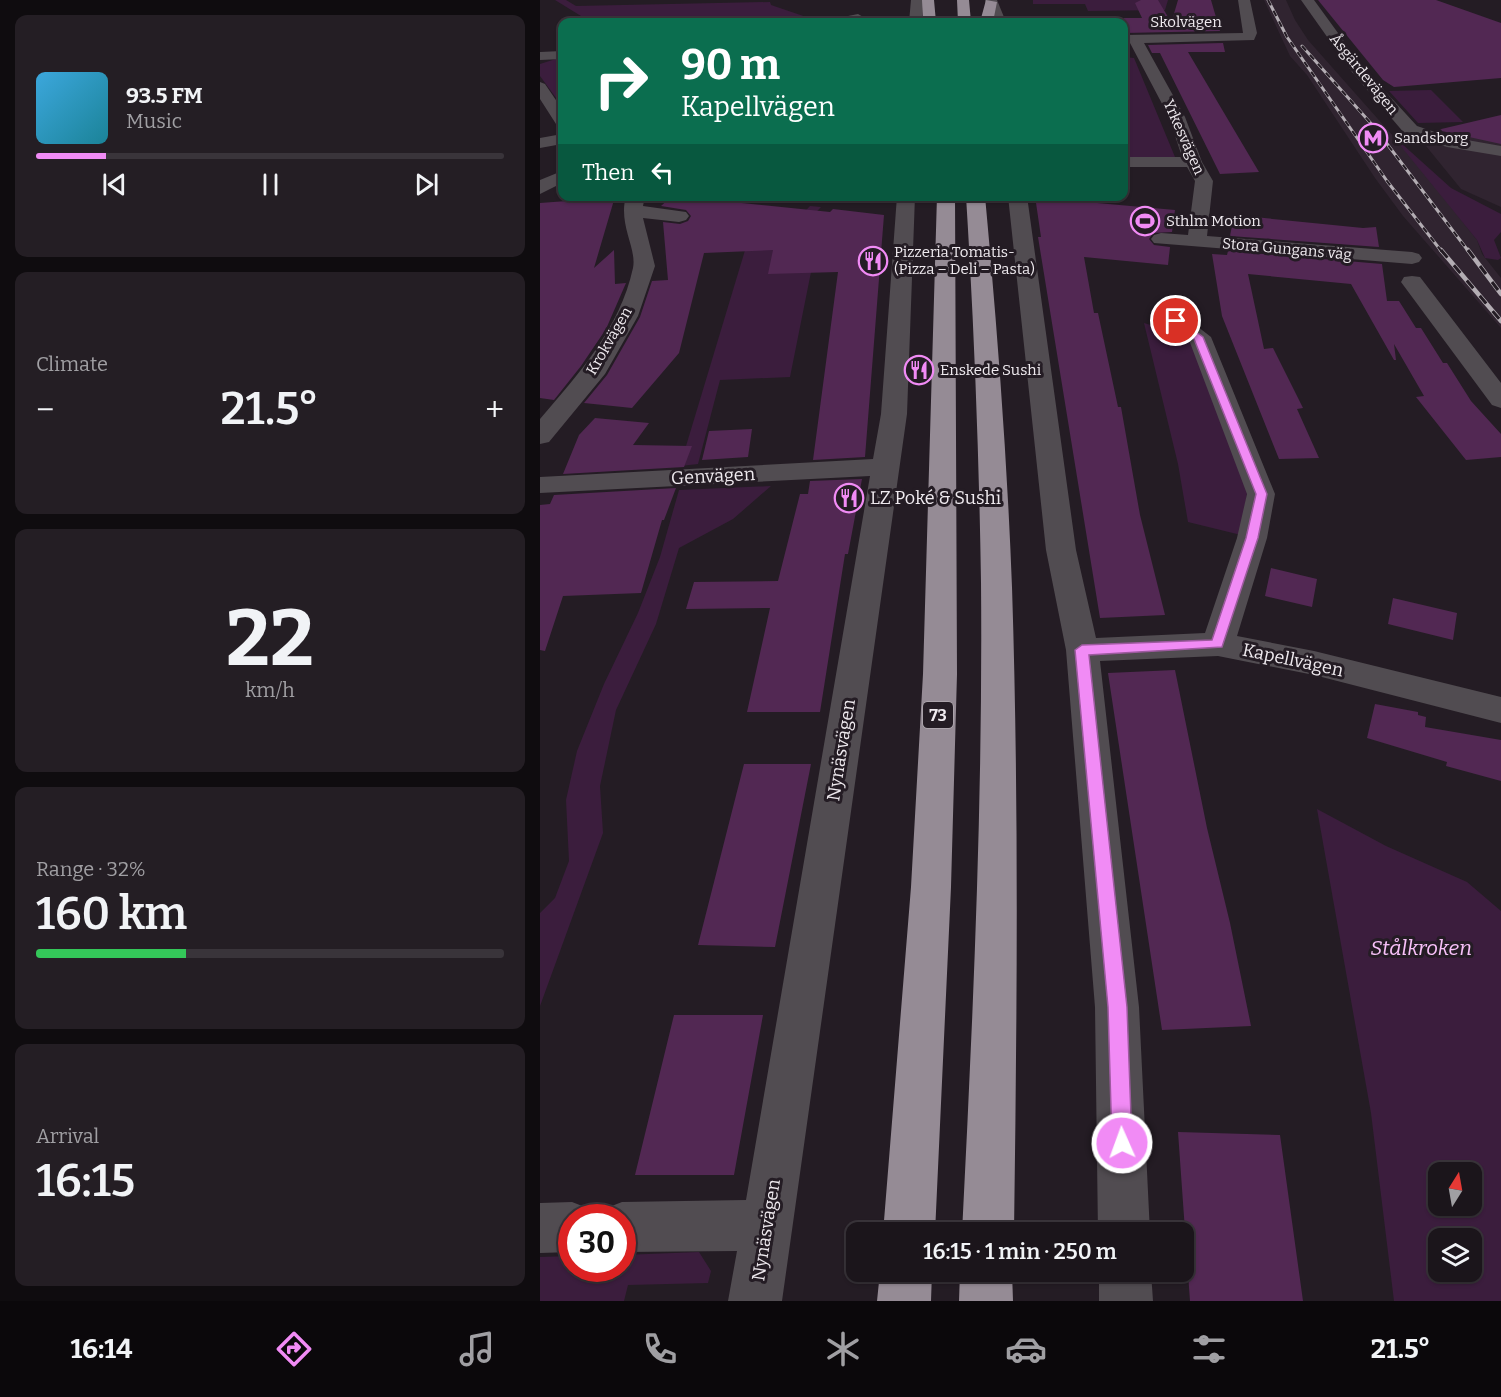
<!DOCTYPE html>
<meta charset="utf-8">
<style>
body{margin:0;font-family:Bitter,serif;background:#241e24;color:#f1f3f6;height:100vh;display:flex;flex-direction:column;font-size:22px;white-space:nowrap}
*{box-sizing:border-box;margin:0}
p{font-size:20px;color:#a09fa3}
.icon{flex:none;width:33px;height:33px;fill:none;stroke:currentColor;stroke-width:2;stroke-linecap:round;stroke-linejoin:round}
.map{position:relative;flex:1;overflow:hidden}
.details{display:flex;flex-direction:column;gap:15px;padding:15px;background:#0f0c0f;width:540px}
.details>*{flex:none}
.hud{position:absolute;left:18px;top:18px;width:570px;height:183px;border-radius:12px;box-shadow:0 2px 4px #0004,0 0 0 2px #39343a;background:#0b6e4f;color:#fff;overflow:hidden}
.needle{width:39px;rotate:11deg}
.tools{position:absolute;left:888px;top:1162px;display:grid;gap:12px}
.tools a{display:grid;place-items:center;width:54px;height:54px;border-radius:12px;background:#1b151b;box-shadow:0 2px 4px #0004,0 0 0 2px #39343a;font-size:30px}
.speed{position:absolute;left:18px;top:1204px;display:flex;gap:12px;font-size:30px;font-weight:700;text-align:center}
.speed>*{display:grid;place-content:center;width:78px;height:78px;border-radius:50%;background:#1b151b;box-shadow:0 2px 4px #0004,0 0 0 2px #39343a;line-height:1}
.speed .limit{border:9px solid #d22;background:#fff;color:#111}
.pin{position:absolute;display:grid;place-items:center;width:51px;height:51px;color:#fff;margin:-26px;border:3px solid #fff;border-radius:50%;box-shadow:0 2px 6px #0007}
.me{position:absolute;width:66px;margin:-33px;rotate:358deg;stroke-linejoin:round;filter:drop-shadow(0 0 4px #0008)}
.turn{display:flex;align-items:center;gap:21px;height:126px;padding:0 24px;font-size:27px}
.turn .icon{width:78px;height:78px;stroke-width:2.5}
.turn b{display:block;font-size:42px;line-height:51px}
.then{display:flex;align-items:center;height:57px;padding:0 24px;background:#0003;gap:12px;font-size:22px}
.big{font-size:45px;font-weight:600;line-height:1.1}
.details .tile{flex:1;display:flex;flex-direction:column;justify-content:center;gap:9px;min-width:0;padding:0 21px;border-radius:12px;background:#241e24}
.details .dial{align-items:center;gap:0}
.dial b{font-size:78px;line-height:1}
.song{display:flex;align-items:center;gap:18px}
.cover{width:72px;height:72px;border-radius:9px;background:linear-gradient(135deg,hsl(200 70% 55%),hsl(190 70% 35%))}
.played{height:6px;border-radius:3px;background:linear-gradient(90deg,#f18bf5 15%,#39343a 15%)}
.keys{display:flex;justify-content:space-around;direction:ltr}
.heat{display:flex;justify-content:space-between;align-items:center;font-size:33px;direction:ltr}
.charge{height:9px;border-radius:4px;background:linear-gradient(90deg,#34c759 32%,#39343a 0)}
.trip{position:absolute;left:306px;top:1222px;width:348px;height:60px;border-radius:12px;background:#1b151b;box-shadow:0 2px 4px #0004,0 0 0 2px #39343a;font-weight:600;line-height:60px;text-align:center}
.tabs{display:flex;height:96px;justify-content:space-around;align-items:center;background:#0b080b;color:#a09fa3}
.tabs .icon{width:42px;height:42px}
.tabs .active{color:#f18bf5}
.tabs b{font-size:27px;color:#f1f3f6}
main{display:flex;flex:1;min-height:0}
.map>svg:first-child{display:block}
</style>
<main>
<section class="details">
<div class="tile">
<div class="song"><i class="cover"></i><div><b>93.5 FM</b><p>Music</p></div></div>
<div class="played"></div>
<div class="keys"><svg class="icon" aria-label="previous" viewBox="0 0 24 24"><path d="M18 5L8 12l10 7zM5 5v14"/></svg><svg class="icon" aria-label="pause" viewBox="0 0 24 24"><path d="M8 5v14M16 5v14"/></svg><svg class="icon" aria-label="next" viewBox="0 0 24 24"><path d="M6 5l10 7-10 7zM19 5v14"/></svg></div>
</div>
<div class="tile"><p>Climate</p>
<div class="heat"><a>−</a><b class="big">21.5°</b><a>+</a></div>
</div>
<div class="tile dial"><b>22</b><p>km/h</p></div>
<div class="tile"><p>Range · 32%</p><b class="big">160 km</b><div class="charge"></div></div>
<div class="tile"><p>Arrival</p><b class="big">16:15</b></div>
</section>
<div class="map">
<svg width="961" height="1301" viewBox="0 0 961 1301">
<rect width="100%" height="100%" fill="#241c24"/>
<path fill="#302430" d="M 724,0 L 746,0 L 755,20 L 768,40 L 868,153 L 937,240 L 942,254 L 961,278 L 961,328 L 863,216 L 835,178 L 767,75 L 750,56 Z
M 961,129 L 961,207 L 921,189 L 886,146 Z"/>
<path fill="#3b1d3d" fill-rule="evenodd" d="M 15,0 L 26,0 L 36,6 L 230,2 L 231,5 L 281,22 L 61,22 L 41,16 Z
M 493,0 L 628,0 L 625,10 L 548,11 L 545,4 L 493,4 Z
M 22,57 L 22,106 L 0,76 L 0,64 Z
M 584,57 L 594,58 L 635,157 L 584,157 Z
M 891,90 L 923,122 L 878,123 L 849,91 Z
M 851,134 L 911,188 L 961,214 L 961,232 L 954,240 L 961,258 L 958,260 L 945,258 L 937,240 Z
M 270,206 L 281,207 L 263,226 L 274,257 L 250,377 L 180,380 L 158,464 L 140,466 L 206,247 L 249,228 Z
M 604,323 L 653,338 L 708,486 L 701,535 L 648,522 L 638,464 Z
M 231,486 L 193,519 L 139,548 L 116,624 L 76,710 L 60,786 L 63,833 L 0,1006 L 0,913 L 15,898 L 29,861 L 26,800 L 37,751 L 64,684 L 98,613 L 120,557 L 139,490 Z
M 777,809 L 846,846 L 927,882 L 961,911 L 961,1301 L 854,1301 L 831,1113 ZM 898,1173 L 932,1173 L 932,1206 L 898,1206 ZM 898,1239 L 932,1239 L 932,1272 L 898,1272 Z
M 159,1252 L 171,1271 L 168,1283 L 88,1285 L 84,1301 L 0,1301 L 0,1257 L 31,1256 L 32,1269 L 82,1269 L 83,1255 Z"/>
<path fill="#522853" d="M 601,0 L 618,0 L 628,17 L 633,17 L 638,0 L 671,0 L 680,31 L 584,33 L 584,18 L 602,18 L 595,3 Z
M 778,0 L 896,0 L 961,23 L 961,78 L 854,87 L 843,80 Z
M 683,43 L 685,52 L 648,52 L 719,172 L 680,174 L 620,53 L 612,53 L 608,45 Z
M 961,115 L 961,144 L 897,130 Z
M 132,196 L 290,212 L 293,209 L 344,215 L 325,457 L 273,460 L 298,272 L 228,274 L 233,250 L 164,253 L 139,353 L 92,408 L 44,403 L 67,375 L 100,317 L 112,281 L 128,280 L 123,222 L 140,224 L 148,221 L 151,216 L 146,210 L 121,206 Z
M 495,196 L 534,196 L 535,201 L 635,210 L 632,232 L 613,233 L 609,239 L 614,245 L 630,247 L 628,265 L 544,257 L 554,313 L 558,313 L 578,407 L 581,407 L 600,515 L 625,615 L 560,618 L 498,237 L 501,237 Z
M 54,199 L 53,201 L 74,200 L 54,268 L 74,250 L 75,284 L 86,283 L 66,329 L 41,366 L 14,400 L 0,398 L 0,203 Z
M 694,215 L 823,228 L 836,227 L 839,247 L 690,236 Z
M 688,251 L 842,264 L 847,301 L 859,301 L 876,328 L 881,328 L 903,363 L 907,363 L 931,401 L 961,434 L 961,457 L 926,460 L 876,397 L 884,396 L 854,344 L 856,360 L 854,360 L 811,284 L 708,274 L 724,349 L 733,348 L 763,408 L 757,409 L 779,458 L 739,459 L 682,316 L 672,254 L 687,255 Z
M 55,418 L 109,423 L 93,445 L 152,446 L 144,467 L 23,474 L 39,435 Z
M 212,429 L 208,457 L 162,460 L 169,431 Z
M 322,479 L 308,554 L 305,554 L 280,712 L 207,712 L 230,608 L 146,609 L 154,582 L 238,581 L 260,494 L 268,494 L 270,481 Z
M 136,488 L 124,520 L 122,520 L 101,593 L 23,596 L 5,651 L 0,650 L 0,505 L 10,504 L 14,495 Z
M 731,568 L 777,579 L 772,607 L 725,596 Z
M 853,598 L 917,613 L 913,640 L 848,624 Z
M 635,670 L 667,828 L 690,923 L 711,1026 L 622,1030 L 568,673 Z
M 835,704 L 878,712 L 878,715 L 886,717 L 885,727 L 961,740 L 961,781 L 906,766 L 907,762 L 827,738 Z
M 204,764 L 271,764 L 235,947 L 158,945 Z
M 134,1015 L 223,1015 L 194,1175 L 95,1175 Z
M 638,1132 L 740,1135 L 763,1301 L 650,1301 Z"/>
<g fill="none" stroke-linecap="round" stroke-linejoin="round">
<path fill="#514c51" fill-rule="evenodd" d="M 371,0 L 383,0 L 382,22 L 369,22 Z
M 445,0 L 457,0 L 466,22 L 454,22 L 446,10 Z
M 698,0 L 710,0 L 717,33 L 714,40 L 604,43 L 645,117 L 662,162 L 673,181 L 667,236 L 872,252 L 879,254 L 882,258 L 879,262 L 872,264 L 614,243 L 611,239 L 614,235 L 621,233 L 648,235 L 655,181 L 647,167 L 584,167 L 584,157 L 642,157 L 629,117 L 590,43 L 584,43 L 584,35 L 703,33 Z
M 761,0 L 774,0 L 822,66 L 877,126 L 910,137 L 961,146 L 961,156 L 907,147 L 865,134 L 812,72 Z
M 318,14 L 325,18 L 323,21 L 291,22 L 293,19 Z
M 22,51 L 22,59 L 0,60 L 0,52 Z
M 0,82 L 5,84 L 22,109 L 22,125 L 16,124 L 0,99 Z
M 22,134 L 22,144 L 0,148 L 0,138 Z
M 22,171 L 22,183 L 0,194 L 0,180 Z
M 86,196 L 105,196 L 103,206 L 146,212 L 149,216 L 146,220 L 139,222 L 103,218 L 115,266 L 98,316 L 65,374 L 9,442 L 0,444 L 0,419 C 38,375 80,328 93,268 C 97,248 78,225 86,196 Z
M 258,196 L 283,196 L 283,197 L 281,201 L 274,203 L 260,200 Z
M 357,196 L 375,196 L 367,414 L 242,1301 L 188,1301 L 197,1251 L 82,1252 L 82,1218 L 60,1218 L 64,1209 L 82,1202 L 206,1200 L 330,476 L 0,493 L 0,477 L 333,459 L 341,414 Z
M 468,196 L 487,196 L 536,550 L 556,638 L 665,633 L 697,538 L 707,494 L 649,340 L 625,321 L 628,316 L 636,314 L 644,316 L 671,337 L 735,494 L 727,538 L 697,636 L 774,651 L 961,697 L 961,723 L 774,675 L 678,656 L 560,661 L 599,1007 L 610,1233 L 558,1233 L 555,1007 L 526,650 L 506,550 Z
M 872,276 L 880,277 L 961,383 L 961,408 L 952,405 L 861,282 L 864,277 Z
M 32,1202 L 50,1209 L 54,1218 L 32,1218 L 32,1252 L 0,1253 L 0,1203 Z
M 559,1272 L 611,1272 L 613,1301 L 559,1301 Z"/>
<path fill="#958b95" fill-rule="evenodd" d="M 382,0 L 394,0 L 396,22 L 383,22 Z
M 417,0 L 429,0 L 431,22 L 418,22 Z
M 446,0 L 457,2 L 453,22 L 440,22 Z
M 397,196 L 415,196 L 417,674 L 411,887 L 395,1233 L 343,1233 L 371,887 L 383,674 Z
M 426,196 L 445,196 C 457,326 467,456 472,587 C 479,802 477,1017 474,1233 L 422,1233 C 433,1016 443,799 441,582 C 439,453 434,325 426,196 Z
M 340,1272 L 392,1272 L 391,1301 L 337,1301 Z
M 420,1272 L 472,1272 L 473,1301 L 419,1301 Z"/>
<g stroke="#b3adb3" stroke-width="3">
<path id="rail-far1" d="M 728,0 L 747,37 L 847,181 L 902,252
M 762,46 L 835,128 L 929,252"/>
</g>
<g stroke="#b3adb3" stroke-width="4.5">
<path id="rail" d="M 901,250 L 961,321
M 928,250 L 961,294"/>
</g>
<use href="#rail-far1" stroke="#241c24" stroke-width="2" stroke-dasharray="6" stroke-linecap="butt"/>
<use href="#rail" stroke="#241c24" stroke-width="3" stroke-dasharray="10" stroke-linecap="butt"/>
</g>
<path fill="#f18bf5" stroke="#9d5a9f" stroke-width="1.5" d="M 632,319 L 639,319 L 663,337 L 727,494 L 718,538 L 682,647 L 549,655 L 587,1007 L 592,1143 L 589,1150 L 582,1153 L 574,1150 L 572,1143 L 568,1007 L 535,650 L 542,645 L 672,640 L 706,538 L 716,494 L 654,339 L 632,323 Z"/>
<defs>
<g id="metro-ring" transform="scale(1.5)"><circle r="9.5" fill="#241c24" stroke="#f18bf5" stroke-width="1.5"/><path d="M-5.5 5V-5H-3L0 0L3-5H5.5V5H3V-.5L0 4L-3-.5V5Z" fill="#f18bf5"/></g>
<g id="stadium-ring" transform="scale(1.5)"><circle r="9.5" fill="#241c24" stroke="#f18bf5" stroke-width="1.5"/><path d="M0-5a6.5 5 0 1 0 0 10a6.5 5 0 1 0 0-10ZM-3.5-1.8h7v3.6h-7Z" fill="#f18bf5"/></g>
<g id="restaurant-ring" transform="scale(1.5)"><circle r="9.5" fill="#241c24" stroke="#f18bf5" stroke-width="1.5"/><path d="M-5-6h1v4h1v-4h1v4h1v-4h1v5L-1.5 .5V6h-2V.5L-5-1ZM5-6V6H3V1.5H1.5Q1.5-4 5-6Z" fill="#f18bf5"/></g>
</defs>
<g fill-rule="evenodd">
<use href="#metro-ring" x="833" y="138"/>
<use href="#stadium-ring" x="605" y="221"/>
<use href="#restaurant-ring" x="333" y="261"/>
<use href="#restaurant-ring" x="379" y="370"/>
<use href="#restaurant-ring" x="309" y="498"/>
</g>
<g text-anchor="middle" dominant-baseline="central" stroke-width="6" stroke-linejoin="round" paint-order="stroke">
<g font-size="15" fill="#efeaef" stroke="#241c24">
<text x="646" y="22">Skolvägen</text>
<text transform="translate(824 74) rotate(51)">Åsgärdevägen</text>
<text transform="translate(644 137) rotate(66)">Yrkesvägen</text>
<text transform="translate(747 249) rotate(5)">Stora Gungans väg</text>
<text transform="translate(69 341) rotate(-60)">Krokvägen</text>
</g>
<g font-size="15" fill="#efeaef" stroke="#241c24" text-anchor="start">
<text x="854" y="138">Sandsborg</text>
<text x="626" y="221">Sthlm Motion</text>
<text x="354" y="252">Pizzeria Tomatis-<tspan x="354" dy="17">(Pizza – Deli – Pasta)</tspan></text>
<text x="400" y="370">Enskede Sushi</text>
</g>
<rect fill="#241c24" stroke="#b2acb2" stroke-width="1.5" x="383" y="702" width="30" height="26" rx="4.5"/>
<g font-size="16" font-weight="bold" fill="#efeaef">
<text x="398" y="715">73</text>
</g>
<g font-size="18" fill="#efeaef" stroke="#241c24">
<text transform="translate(173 476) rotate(-3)">Genvägen</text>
<text transform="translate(753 660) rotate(12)">Kapellvägen</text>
<text transform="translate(301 750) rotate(-81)">Nynäsvägen</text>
<text transform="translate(226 1230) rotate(-81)">Nynäsvägen</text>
</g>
<g font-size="18" fill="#efeaef" stroke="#241c24" text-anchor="start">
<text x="330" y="498">LZ Poké &amp; Sushi</text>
</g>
<g font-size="21" font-style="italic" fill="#f8c1f9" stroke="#241c24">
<text x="881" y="948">Stålkroken</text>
</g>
</g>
</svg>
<div class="tools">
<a><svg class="needle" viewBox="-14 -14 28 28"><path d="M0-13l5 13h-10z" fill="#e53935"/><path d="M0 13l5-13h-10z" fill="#a09fa3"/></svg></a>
<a><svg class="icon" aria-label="layers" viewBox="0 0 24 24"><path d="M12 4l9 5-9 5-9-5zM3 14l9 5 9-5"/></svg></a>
</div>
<div class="speed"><div class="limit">30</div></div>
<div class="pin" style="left:636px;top:321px;background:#d93025"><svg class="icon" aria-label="arrive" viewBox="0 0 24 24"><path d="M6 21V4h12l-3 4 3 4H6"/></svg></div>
<svg class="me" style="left:582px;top:1143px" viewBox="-20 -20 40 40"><circle r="17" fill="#f18bf5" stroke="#fff" stroke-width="3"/><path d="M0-11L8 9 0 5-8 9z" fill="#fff"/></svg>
<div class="trip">16:15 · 1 min · 250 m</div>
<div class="hud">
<div class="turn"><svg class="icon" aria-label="right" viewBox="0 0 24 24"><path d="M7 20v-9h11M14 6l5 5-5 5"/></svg><div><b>90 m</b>Kapellvägen</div></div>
<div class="then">Then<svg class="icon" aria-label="left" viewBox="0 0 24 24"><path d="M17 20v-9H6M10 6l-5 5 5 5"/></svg></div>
</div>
</div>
</main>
<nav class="tabs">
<b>16:14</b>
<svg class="icon active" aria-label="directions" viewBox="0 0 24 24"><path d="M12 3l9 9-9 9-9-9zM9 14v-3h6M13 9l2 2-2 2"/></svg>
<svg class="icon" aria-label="music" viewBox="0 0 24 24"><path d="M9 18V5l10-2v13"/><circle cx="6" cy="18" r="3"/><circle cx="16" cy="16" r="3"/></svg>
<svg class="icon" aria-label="phone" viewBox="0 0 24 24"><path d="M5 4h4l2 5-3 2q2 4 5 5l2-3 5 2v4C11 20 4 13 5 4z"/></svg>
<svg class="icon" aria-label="climate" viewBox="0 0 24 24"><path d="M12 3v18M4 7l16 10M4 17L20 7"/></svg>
<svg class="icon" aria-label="car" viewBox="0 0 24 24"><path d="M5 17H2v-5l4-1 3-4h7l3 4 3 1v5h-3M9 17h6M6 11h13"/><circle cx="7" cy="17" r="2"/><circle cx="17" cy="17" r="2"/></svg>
<svg class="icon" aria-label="filters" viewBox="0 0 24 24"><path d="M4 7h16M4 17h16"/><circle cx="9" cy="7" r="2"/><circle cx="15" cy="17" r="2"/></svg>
<b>21.5°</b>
</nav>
